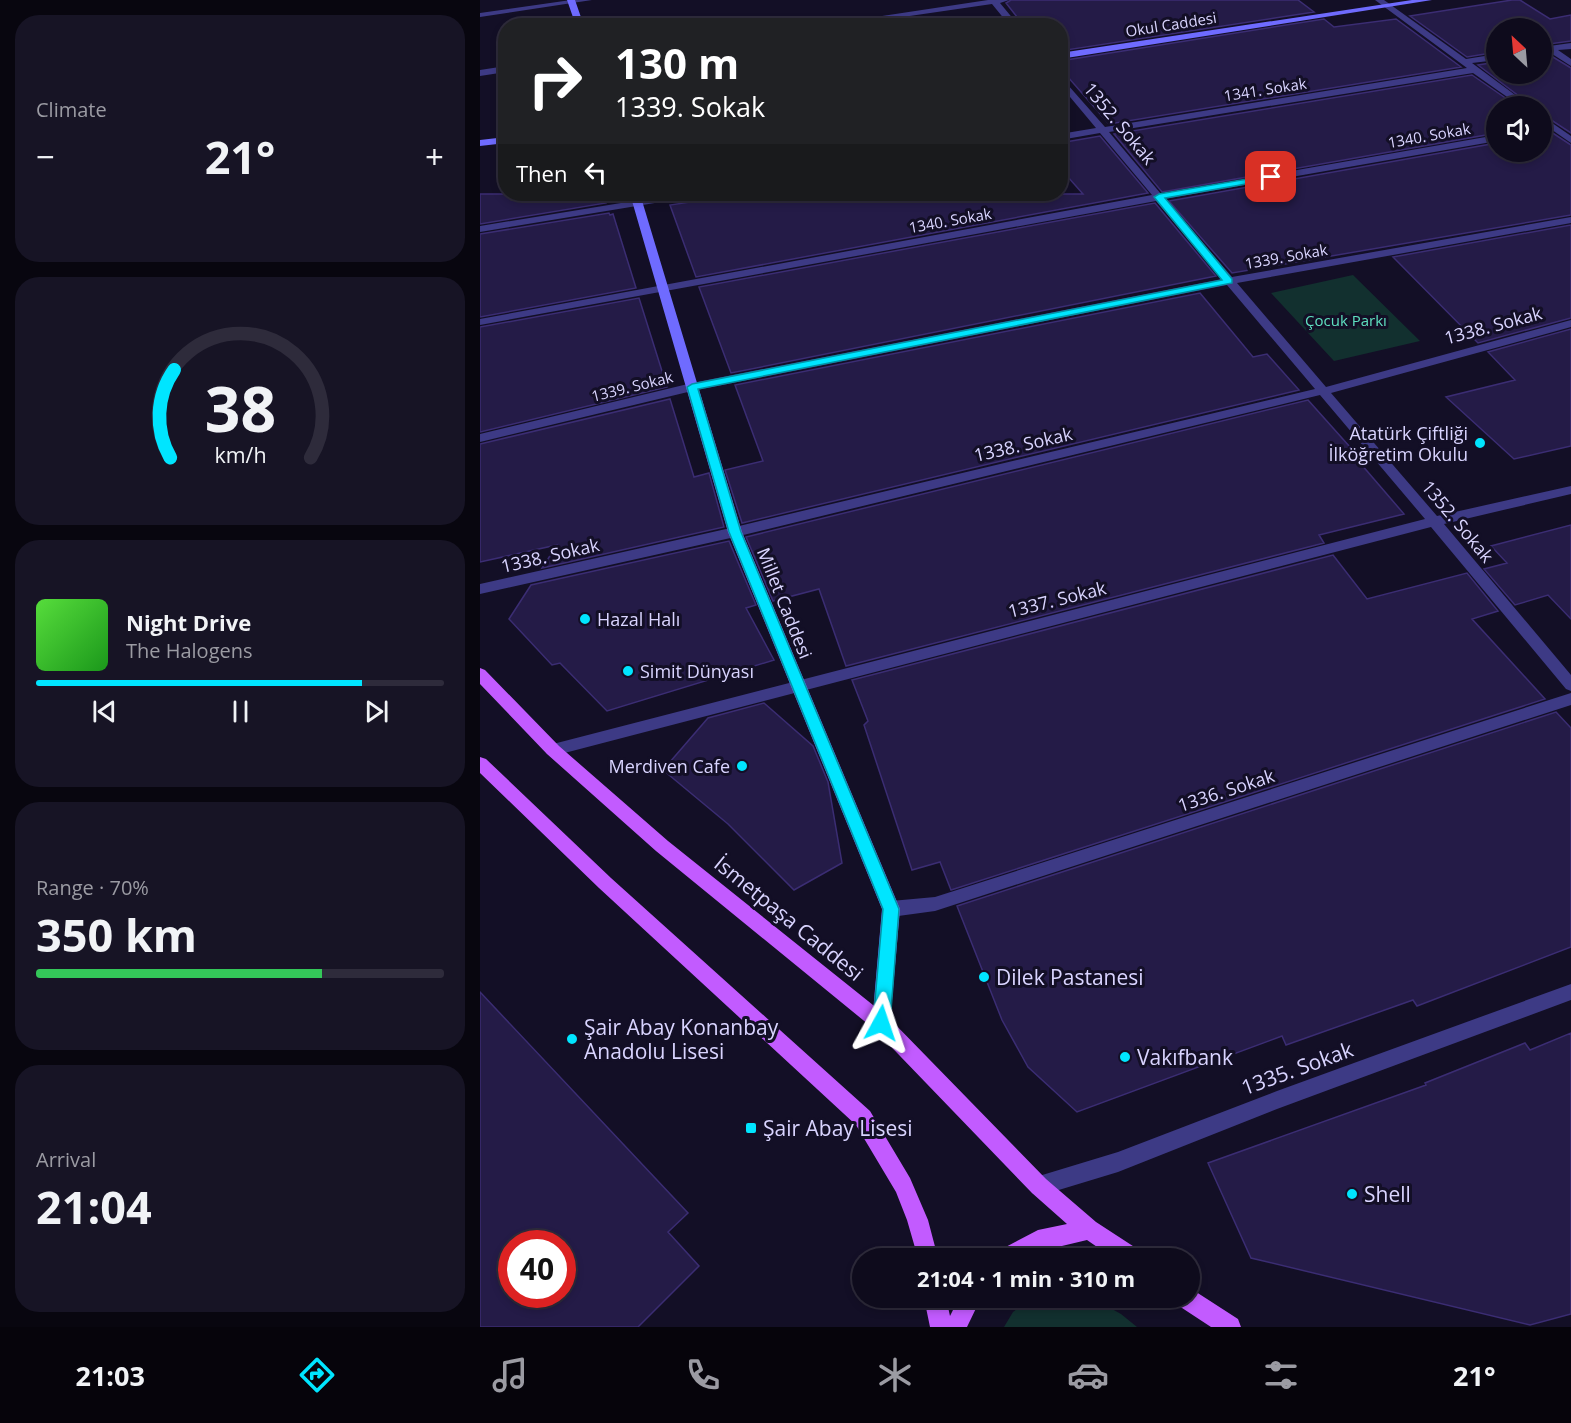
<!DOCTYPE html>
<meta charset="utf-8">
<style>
body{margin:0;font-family:"Open Sans",sans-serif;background:#171425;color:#f1f3f6;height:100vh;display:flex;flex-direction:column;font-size:22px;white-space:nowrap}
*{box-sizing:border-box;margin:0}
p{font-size:20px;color:#9b9ba3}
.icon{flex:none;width:33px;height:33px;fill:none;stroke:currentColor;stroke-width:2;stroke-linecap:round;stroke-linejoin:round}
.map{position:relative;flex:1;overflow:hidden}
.panel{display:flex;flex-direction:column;gap:15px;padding:15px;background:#08060f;width:480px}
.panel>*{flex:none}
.banner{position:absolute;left:18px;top:18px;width:570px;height:183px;border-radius:24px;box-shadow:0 3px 9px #0003,0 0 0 2px #2e2b3b;background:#202124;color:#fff;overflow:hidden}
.needle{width:39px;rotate:334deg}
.tools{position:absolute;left:1006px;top:18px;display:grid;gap:12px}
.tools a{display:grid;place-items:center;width:66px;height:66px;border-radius:50%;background:#0e0b1c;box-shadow:0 3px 9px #0003,0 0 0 2px #2e2b3b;font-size:30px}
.speed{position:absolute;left:18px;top:1230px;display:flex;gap:12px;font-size:30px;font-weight:700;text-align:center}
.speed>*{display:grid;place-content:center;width:78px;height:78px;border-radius:50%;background:#0e0b1c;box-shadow:0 3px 9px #0003,0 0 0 2px #2e2b3b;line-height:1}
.speed .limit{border:9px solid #d22;background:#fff;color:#111}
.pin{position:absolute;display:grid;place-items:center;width:51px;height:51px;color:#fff;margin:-26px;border-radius:12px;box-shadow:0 3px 9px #0006}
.me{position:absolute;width:66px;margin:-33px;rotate:5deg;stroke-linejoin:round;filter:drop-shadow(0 0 4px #0008)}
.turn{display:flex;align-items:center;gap:21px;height:126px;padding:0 18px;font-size:27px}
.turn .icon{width:78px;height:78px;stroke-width:2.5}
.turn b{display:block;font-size:42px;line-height:51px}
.then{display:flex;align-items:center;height:57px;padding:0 18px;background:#0003;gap:12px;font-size:22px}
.big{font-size:45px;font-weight:700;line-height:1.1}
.panel .card{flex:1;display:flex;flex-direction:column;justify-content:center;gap:9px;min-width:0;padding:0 21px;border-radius:24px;background:#171425}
.panel .dial{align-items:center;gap:0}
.dial svg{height:156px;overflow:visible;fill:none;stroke:#2e2b3b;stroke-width:7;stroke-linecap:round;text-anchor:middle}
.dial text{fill:#f1f3f6;stroke:none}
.song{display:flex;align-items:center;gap:18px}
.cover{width:72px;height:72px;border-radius:9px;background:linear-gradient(135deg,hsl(110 70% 55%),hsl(120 70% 35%))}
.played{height:6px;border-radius:3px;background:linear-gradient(90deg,#00e5ff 80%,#2e2b3b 80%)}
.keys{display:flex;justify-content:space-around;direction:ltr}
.heat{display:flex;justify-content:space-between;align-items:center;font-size:33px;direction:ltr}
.charge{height:9px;border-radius:4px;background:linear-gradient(90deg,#34c759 70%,#2e2b3b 0)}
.trip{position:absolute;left:372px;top:1248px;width:348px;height:60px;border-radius:30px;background:#0e0b1c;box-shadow:0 3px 9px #0003,0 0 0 2px #2e2b3b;font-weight:700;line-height:60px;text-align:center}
.tab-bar{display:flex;height:96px;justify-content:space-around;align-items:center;background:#06040b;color:#9b9ba3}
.tab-bar .icon{width:42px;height:42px}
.tab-bar .current{color:#00e5ff}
.tab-bar b{font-size:27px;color:#f1f3f6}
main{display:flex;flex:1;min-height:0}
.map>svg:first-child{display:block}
</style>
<main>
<section class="panel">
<div class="card"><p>Climate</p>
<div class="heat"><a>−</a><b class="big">21°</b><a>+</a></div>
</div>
<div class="card dial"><svg viewBox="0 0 100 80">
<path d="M14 69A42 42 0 1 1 86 69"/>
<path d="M14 69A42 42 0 0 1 16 24" stroke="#00e5ff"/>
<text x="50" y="56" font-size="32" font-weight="700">38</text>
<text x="50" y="72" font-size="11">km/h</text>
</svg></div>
<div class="card">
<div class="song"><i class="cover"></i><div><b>Night Drive</b><p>The Halogens</p></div></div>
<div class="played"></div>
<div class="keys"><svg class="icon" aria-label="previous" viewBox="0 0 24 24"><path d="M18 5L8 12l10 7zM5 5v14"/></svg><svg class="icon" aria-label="pause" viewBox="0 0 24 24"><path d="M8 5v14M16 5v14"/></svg><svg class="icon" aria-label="next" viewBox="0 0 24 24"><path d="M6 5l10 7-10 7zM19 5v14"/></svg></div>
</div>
<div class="card"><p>Range · 70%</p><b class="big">350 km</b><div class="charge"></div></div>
<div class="card"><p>Arrival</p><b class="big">21:04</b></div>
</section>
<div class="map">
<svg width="1091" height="1327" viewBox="0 0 1091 1327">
<rect width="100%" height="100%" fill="#130f26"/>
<path fill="#12302f" d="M 873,275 L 940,341 L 854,361 L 791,293 Z
M 552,1298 L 612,1298 L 641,1314 L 657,1327 L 524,1327 L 533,1312 Z"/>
<path fill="#241b47" stroke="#3b2d73" stroke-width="1.5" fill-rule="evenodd" d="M 531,0 L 818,0 L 834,12 L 580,51 L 580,26 L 544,26 L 526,3 Z
M 1032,0 L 1040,0 L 1070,19 L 1091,15 L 1091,41 L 1062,45 L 1062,28 L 1017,28 L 1017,52 L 987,57 L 930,16 Z
M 844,19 L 854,27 L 916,19 L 981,67 L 629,124 L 580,68 L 580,61 Z
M 1068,54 L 1091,68 L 1091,133 L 1062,114 L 1062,106 L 1052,106 L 998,65 L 1017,62 L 1017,74 L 1062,74 L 1062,55 Z
M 992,75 L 1037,106 L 1017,106 L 1017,133 L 682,192 L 634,134 Z
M 1062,126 L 1091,145 L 1091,215 L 752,273 L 689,201 L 1017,143 L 1017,152 L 1062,152 Z
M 620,136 L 668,193 L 216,277 L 190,205 L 263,194 L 603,194 L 580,168 L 580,143 Z
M 0,194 L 124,194 L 126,203 L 0,224 Z
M 675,203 L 736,276 L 251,373 L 219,287 Z
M 129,213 L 130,215 L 133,214 L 156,288 L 0,317 L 0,234 Z
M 1091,225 L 1091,318 L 998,343 L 913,257 Z
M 720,293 L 773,357 L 787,354 L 819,390 L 262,523 L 245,470 L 283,461 L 255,385 Z
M 159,298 L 187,387 L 0,432 L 0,327 Z
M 1091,329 L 1091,446 L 1034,459 L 966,397 L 1035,380 L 1008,352 Z
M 190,399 L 214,477 L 229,473 L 244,527 L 62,568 L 77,545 L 0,562 L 0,444 Z
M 828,400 L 878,456 L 875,457 L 924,514 L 839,535 L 844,543 L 366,666 L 339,589 L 293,601 L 266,537 Z
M 1091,525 L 1091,619 L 1068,595 L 1035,605 L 1004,569 L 1027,563 L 1011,546 Z
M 249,541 L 276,605 L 266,608 L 294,660 L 127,711 L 80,663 L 72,665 L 29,619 L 51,585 Z
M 853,555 L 887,599 L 987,573 L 1018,611 L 992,619 L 1065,699 L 471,890 L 460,862 L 432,870 L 384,725 L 388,721 L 372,680 Z
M 284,703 L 333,746 L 348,782 L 362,863 L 314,890 L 248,824 L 183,770 L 228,718 Z
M 1076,712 L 1091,728 L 1091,947 L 937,1006 L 933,1000 L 806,1045 L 802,1036 L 597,1112 L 548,1067 L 522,1020 L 477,906 Z
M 0,992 L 208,1213 L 188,1232 L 219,1266 L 158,1327 L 0,1327 ZM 32,1244 L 82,1244 L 82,1294 L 32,1294 Z
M 1091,1033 L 1091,1314 L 1050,1325 L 771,1258 L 728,1163 L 946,1085 L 945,1083 L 1045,1043 L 1050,1050 Z"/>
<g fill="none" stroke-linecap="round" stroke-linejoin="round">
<path fill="#3d3a85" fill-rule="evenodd" d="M 91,0 L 112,0 L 0,17 L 0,13 Z
M 508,0 L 529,0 L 520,3 L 539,26 L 530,26 L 512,4 L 361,26 L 336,26 Z
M 895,0 L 904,0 L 986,59 L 1017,54 L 1017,60 L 992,63 L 1050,106 L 1040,106 L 993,73 L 629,132 L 681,194 L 1017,135 L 1017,141 L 685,199 L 752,277 L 1091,217 L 1091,223 L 757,283 L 846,387 L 1091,320 L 1091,327 L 851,393 L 957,516 L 1091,486 L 1091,494 L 964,524 L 1091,675 L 1091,691 L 1086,689 L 951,527 L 73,756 L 67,754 L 65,750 L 67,746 L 73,744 L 945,519 L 840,395 L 255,537 L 0,594 L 0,584 L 255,527 L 835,389 L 747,285 L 212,391 L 0,442 L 0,434 L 212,383 L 742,279 L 676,201 L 0,325 L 0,319 L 672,195 L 620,133 L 580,140 L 580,134 L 616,128 L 580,85 L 580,76 L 625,127 L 987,68 Z
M 1091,43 L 1091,49 L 1078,50 L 1091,59 L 1091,66 L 1069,52 L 1062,53 L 1062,47 Z
M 26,66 L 26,72 L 0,76 L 0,70 Z
M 1062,116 L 1091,136 L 1091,143 L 1062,123 Z
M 196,194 L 216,194 L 211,197 L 0,232 L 0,226 Z
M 1091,693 L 1091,705 L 455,911 L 411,917 L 405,914 L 402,909 L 405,904 L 411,901 L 455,897 Z
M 1091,984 L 1091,1000 L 797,1109 L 638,1172 L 559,1196 L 552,1193 L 549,1186 L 552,1179 L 559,1176 L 638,1152 L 797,1091 Z"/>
<path fill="#6f6bff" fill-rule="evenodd" d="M 87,0 L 95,0 L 104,26 L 96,26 Z
M 932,0 L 952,0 L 580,59 L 580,53 Z
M 26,137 L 26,143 L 0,146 L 0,140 Z
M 150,194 L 160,194 L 262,532 L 420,909 L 410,1023 L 408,1029 L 401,1032 L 394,1029 L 392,1023 L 402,909 L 248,532 Z"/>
<path fill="#c25bff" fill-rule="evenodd" d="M 0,668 L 5,670 L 79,746 L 188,841 L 408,1017 L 566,1179 L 616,1222 L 659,1250 L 661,1258 L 633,1258 L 607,1240 L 561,1251 L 548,1258 L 518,1258 L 520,1250 L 558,1230 L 587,1224 L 552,1193 L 394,1029 L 176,851 L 67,754 L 0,684 Z
M 0,757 L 6,759 L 131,878 L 390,1111 L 430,1178 L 448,1220 L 458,1258 L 438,1258 L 427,1220 L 416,1192 L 376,1125 L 119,888 L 0,773 Z
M 710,1288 L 758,1319 L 761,1327 L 731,1327 L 699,1306 L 696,1298 L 710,1298 Z
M 444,1298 L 466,1298 L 470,1316 L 479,1298 L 501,1298 L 487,1327 L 450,1327 Z"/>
</g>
<path fill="#00e5ff" stroke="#0095a6" stroke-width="1.5" d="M 791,175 L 796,177 L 795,179 L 685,198 L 752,279 L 752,283 L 218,389 L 261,532 L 419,909 L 410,1023 L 407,1029 L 401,1031 L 395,1029 L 393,1023 L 403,909 L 249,532 L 207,387 L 212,384 L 742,280 L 674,197 L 679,194 Z"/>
<g fill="#00e5ff" stroke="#130f26" stroke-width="2">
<circle cx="1000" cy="443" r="6"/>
<circle cx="105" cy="619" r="6"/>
<circle cx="148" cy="671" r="6"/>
<circle cx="262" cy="766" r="6"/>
<circle cx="504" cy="977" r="6"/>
<circle cx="92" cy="1039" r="6"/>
<circle cx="645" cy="1057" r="6"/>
<rect x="265" y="1122" width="12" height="12" rx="3"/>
<circle cx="872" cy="1194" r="6"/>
</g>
<g text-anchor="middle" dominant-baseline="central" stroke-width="6" stroke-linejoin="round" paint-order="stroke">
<g font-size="15" fill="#d9d4ff" stroke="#130f26">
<text transform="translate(691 24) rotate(-9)">Okul Caddesi</text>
<text transform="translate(785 89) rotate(-9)">1341. Sokak</text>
<text transform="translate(949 135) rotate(-10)">1340. Sokak</text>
<text transform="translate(470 220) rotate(-10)">1340. Sokak</text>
<text transform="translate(806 256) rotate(-10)">1339. Sokak</text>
<text transform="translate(152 386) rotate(-14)">1339. Sokak</text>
</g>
<g font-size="15" fill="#5fe0c0" stroke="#130f26">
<text x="866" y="320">Çocuk Parkı</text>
</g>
<g font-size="18" fill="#d9d4ff" stroke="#130f26">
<text transform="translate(640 123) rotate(50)">1352. Sokak</text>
<text transform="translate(1013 325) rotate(-15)">1338. Sokak</text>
<text transform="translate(543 444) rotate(-13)">1338. Sokak</text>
<text transform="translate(978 521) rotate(50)">1352. Sokak</text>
<text transform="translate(70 555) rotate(-13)">1338. Sokak</text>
<text transform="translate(577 599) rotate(-14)">1337. Sokak</text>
<text transform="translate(305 603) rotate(68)">Millet Caddesi</text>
<text transform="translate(746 790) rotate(-18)">1336. Sokak</text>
</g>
<g font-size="18" fill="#d9d4ff" stroke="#130f26" text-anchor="end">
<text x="988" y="433">Atatürk Çiftliği<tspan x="988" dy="21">İlköğretim Okulu</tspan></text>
<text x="117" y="619" text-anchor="start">Hazal Halı</text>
<text x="160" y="671" text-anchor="start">Simit Dünyası</text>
<text x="250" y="766">Merdiven Cafe</text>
</g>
<g font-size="21" fill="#d9d4ff" stroke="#130f26">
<text transform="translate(309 918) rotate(39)">İsmetpaşa Caddesi</text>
<text transform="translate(817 1068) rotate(-20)">1335. Sokak</text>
</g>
<g font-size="21" fill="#d9d4ff" stroke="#130f26" text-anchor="start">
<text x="516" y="977">Dilek Pastanesi</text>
<text x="104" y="1027">Şair Abay Konanbay<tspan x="104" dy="24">Anadolu Lisesi</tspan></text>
<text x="657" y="1057">Vakıfbank</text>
<text x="283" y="1128">Şair Abay Lisesi</text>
<text x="884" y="1194">Shell</text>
</g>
</g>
</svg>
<div class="tools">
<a><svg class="needle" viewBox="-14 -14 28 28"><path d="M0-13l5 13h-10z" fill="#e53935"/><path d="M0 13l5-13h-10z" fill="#9b9ba3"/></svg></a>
<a><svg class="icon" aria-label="sound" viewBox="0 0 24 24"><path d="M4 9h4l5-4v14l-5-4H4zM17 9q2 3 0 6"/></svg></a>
</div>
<div class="speed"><div class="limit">40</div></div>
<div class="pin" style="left:791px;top:177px;background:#d93025"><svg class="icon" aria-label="arrive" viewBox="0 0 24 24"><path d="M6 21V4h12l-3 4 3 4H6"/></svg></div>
<svg class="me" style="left:401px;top:1023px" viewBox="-20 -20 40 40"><path d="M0-17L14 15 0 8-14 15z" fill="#00e5ff" stroke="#fff" stroke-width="4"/></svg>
<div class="trip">21:04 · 1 min · 310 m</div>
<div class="banner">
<div class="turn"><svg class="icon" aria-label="right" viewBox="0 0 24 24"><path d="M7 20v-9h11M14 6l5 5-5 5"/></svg><div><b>130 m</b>1339. Sokak</div></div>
<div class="then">Then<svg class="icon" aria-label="left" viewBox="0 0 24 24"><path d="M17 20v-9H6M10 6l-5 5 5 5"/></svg></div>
</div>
</div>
</main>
<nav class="tab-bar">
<b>21:03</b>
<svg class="icon current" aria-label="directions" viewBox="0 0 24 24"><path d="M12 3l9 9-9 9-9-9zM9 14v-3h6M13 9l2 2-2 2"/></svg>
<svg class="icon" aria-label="music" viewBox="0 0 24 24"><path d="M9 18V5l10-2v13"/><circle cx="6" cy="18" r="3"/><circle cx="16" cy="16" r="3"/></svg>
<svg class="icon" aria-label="phone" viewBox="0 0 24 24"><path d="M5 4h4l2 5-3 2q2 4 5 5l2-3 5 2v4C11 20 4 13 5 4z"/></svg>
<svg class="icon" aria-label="climate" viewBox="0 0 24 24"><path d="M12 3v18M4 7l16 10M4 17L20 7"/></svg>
<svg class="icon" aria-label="car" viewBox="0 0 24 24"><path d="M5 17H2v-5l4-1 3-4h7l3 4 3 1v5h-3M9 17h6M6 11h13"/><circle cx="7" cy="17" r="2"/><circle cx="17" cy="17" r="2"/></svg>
<svg class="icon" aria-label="filters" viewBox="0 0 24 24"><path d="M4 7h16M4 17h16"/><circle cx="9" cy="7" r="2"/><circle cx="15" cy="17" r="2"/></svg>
<b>21°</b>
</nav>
